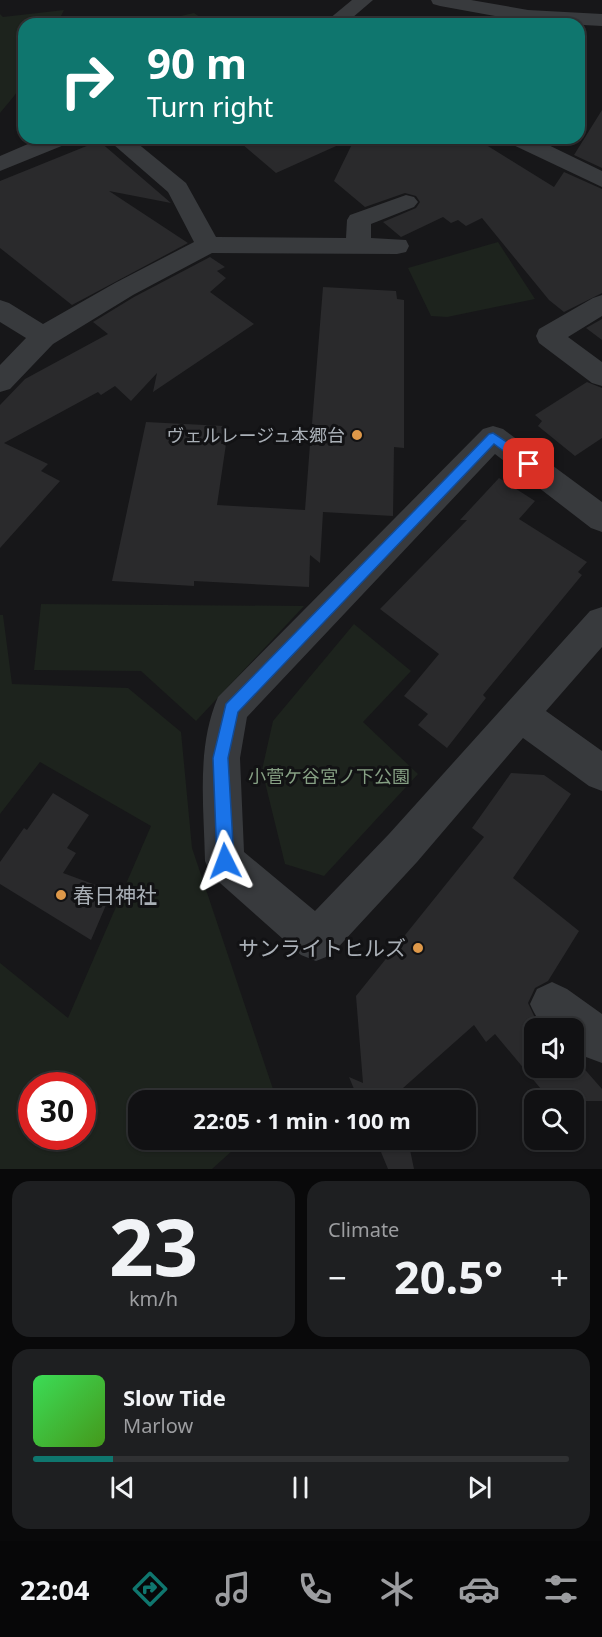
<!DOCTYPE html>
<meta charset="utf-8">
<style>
body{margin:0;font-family:"Noto Sans","Noto Sans JP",sans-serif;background:#1e1f21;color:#f1f3f6;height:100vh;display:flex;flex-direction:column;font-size:22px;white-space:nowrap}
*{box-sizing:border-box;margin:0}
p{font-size:20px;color:#9c9da0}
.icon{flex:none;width:33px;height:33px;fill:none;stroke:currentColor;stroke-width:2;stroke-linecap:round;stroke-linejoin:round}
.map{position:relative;height:1169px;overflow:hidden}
.details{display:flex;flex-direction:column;gap:12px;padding:12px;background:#09090a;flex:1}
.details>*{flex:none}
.guide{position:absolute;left:18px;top:18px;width:567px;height:126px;border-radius:18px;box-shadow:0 2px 4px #0004,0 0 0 2px #303133;background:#0f766e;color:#fff;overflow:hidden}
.tools{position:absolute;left:524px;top:1018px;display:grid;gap:12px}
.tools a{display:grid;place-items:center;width:60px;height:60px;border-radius:12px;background:#111113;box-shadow:0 2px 4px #0004,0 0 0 2px #303133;font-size:30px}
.speed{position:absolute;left:18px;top:1072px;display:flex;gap:12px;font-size:30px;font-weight:700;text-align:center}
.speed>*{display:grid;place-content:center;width:78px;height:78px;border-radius:50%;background:#111113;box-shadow:0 2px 4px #0004,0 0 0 2px #303133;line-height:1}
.speed .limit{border:9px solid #d22;background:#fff;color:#111}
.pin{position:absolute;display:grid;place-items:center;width:51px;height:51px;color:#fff;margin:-26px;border-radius:12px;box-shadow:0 3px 9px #0006}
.me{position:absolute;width:66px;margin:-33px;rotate:357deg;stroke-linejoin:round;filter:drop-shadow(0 0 4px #0008)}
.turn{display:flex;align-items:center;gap:21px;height:126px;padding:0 30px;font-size:27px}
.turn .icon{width:78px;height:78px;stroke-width:2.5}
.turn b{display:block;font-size:42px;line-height:51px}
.big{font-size:45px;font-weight:700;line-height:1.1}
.details .card{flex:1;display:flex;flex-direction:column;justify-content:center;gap:9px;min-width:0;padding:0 21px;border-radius:18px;background:#1e1f21}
.details .dial{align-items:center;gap:0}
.dial b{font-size:78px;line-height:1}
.song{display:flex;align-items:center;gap:18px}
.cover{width:72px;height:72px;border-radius:9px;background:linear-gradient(135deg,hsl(130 70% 55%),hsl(100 70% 35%))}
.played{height:6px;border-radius:3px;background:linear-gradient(90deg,#0f766e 15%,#303133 15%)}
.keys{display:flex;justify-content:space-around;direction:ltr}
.heat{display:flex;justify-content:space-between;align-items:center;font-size:33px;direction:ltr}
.details .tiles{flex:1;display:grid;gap:12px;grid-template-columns:1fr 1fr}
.card:last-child{grid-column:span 2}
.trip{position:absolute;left:128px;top:1090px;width:348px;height:60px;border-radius:18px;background:#111113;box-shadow:0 2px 4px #0004,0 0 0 2px #303133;font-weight:700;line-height:60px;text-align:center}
.tabs{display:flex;height:96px;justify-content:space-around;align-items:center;background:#070708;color:#9c9da0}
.tabs .icon{width:42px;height:42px}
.tabs .active{color:#0f766e}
.tabs b{font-size:27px;color:#f1f3f6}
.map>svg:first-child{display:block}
</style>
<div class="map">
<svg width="602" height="1169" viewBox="0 0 602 1169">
<rect width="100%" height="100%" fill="#171719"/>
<path fill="#1d231d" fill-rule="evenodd" d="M 64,10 L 57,24 L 24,24 L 24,84 L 0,113 L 0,14 L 3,17 Z
M 194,13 L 210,24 L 159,24 L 158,21 Z
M 498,242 L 535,299 L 447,317 L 431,316 L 408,268 Z
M 41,604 L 304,606 L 196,721 L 141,671 L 34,670 Z
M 0,615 L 3,615 L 12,684 L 128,688 L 181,732 L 192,848 L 277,1101 L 138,1101 L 138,1140 L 244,1140 L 212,1169 L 0,1169 L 0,963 L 68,1018 L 151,826 L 40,762 L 0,814 ZM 32,1086 L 82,1086 L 82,1137 L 32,1137 Z
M 354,624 L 411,671 L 363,722 L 418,774 L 324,876 L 285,864 L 262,770 L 273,721 Z"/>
<path fill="#2a2a2c" d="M 602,110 L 602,168 L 574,155 Z
M 235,138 L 354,138 L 276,173 Z
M 355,138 L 475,138 L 554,187 L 564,172 L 602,189 L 602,293 L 564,312 L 549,300 L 482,218 L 466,226 L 458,220 L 451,223 L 443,217 L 401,237 L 383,222 L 416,208 L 420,202 L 416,196 L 405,193 L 365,207 L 334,181 Z
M 99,141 L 171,203 L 109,191 L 188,243 L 72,305 L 0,248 L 0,181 Z
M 210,257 L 225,267 L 217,271 L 226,278 L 210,292 L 254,324 L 153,392 L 157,373 L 131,401 L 115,386 L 101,395 L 98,392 L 4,443 L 48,464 L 41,471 L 60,481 L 0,548 L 0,405 L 25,379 L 108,334 L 93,322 L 134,297 Z
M 323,287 L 396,291 L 397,299 L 404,300 L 404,448 L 394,447 L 393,516 L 323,512 L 320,563 L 310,555 L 309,587 L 194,581 L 194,586 L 112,581 L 146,422 L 224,426 L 221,444 L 226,444 L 217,505 L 305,510 L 311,431 L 324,431 L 312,424 Z
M 602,319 L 602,340 L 586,328 Z
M 587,382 L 602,388 L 602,438 L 575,456 L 538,426 L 542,421 L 535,415 Z
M 499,478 L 535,501 L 519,519 L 587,562 L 578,572 L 582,575 L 483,695 L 486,698 L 447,748 L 418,725 L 428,714 L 404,696 L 439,654 L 380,609 L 467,520 L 460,520 Z
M 511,773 L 544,775 L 571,794 L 513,878 L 579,931 L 548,981 L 535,988 L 528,1003 L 536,1020 L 548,1029 L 534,1029 L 534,1068 L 573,1068 L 573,1050 L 583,1061 L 580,1064 L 602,1089 L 602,1101 L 551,1101 L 495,1034 L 486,1042 L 474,1025 L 394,1096 L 398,1097 L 399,1101 L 359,1101 L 349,1077 L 363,1083 L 356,996 L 484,837 L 472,828 Z
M 53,793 L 89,815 L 67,848 L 76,853 L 63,873 L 112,891 L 91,940 L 0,884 L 0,862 L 24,828 L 27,830 Z
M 376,1140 L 408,1140 L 414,1169 L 388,1169 Z"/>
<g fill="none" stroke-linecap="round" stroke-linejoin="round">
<path fill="#383a3d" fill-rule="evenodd" d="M 352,0 L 373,0 L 345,24 L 323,24 Z
M 431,0 L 471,0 L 528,10 L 602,14 L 602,26 L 528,22 L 440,6 L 433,4 Z
M 42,138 L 72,138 L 69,143 L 0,171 L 0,156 Z
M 106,138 L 131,138 L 186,183 L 216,237 L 346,238 L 347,220 L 350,215 L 406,195 L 414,197 L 418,202 L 414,207 L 371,224 L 371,238 L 406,240 L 409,246 L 406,252 L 397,254 L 212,253 L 133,295 L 53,344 L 10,389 L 0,392 L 0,365 L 26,338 L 0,322 L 0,300 L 9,303 L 43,324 L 115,283 L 194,242 L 168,192 Z
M 506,138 L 534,138 L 602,171 L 602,187 L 509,143 Z
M 602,295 L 602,316 L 568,337 L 602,362 L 602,386 L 592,383 L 539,343 L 536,336 L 539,329 L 593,298 Z
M 493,426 L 503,429 L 602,502 L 602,532 L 591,528 L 495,454 L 247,717 L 240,758 L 244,852 L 315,911 L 389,834 L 590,611 L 602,607 L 602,647 L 546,711 L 602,751 L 602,791 L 589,786 L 523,738 L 417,862 L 331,955 L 316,961 L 301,955 L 211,875 L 205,861 C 204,807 196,748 218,697 L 483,429 Z
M 552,982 L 567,989 L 602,1014 L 602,1063 L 586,1057 L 573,1047 L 573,1029 C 548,1029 541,1029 530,1004 L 537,989 Z"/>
</g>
<path fill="#1a73e8" stroke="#114b97" stroke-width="1.5" d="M 493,433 L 534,460 L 535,464 L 534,467 L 525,467 L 494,444 L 238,712 L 228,758 L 234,861 L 231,867 L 225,869 L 220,867 L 217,861 L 213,758 L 226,704 L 489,434 Z"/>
<g fill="#de9849" stroke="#121214" stroke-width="2">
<circle cx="357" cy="435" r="6"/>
<circle cx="61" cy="895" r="6"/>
<circle cx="418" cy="948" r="6"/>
</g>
<g text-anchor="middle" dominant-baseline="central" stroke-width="6" stroke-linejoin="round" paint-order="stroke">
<g font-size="18" fill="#aab0b7" stroke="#121214" text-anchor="end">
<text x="345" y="435">ヴェルレージュ本郷台</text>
</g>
<g font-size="18" fill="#86a084" stroke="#121214">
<text x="329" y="776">小菅ケ谷宮ノ下公園</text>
</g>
<g font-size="21" fill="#aab0b7" stroke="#121214" text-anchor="start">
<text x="73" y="895">春日神社</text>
<text x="406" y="948" text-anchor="end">サンライトヒルズ</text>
</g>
</g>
</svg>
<div class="tools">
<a><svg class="icon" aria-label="sound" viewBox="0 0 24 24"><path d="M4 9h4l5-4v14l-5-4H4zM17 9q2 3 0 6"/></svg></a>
<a><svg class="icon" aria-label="search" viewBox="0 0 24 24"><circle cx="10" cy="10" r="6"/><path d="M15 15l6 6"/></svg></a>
</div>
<div class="speed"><div class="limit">30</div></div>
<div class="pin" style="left:529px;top:464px;background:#d93025"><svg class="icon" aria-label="arrive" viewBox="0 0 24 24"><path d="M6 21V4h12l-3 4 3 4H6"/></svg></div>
<svg class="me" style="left:225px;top:861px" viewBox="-20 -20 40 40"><path d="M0-17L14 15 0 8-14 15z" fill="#1a73e8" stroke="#fff" stroke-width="4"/></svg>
<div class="trip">22:05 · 1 min · 100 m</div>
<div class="guide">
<div class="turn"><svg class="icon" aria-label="right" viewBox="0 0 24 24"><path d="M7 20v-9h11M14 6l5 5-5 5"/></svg><div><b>90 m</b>Turn right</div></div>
</div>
</div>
<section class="details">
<div class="tiles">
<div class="card dial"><b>23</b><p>km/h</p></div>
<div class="card"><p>Climate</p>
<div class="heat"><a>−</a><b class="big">20.5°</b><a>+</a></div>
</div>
<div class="card">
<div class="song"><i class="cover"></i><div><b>Slow Tide</b><p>Marlow</p></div></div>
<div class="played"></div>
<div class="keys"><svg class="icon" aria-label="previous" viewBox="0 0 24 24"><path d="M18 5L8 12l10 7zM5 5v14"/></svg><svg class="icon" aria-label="pause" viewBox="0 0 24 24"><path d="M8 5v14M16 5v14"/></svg><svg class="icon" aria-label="next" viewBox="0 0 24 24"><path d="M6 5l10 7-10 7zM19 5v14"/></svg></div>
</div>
</div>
</section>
<nav class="tabs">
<b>22:04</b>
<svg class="icon active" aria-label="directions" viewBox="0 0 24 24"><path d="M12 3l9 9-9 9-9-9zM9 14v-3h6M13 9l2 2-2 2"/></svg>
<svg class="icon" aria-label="music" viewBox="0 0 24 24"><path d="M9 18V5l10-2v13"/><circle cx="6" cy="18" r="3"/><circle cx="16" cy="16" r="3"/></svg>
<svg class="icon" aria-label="phone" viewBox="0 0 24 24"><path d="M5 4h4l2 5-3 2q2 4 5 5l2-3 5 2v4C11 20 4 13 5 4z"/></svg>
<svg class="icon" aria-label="climate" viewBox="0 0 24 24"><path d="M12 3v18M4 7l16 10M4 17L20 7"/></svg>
<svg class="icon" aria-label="car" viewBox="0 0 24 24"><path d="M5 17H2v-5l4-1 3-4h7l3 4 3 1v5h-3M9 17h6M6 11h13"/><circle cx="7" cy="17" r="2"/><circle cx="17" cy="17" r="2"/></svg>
<svg class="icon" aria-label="filters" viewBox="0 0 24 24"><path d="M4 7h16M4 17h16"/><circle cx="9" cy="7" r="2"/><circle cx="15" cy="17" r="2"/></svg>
</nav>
